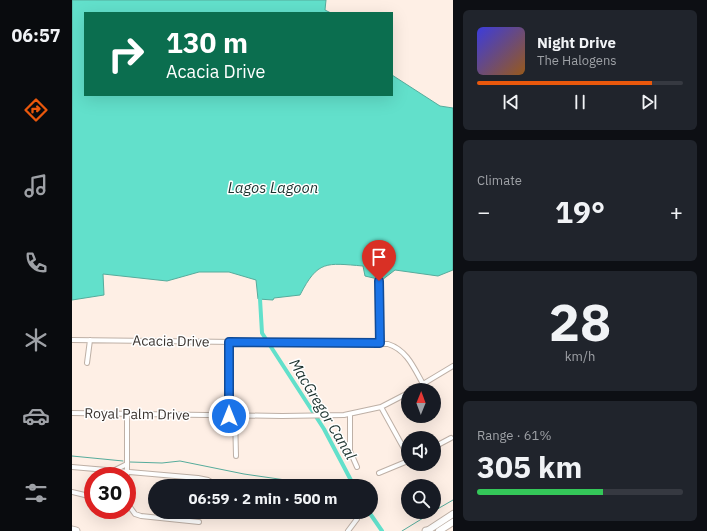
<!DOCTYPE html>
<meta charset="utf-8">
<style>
body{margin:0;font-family:"IBM Plex Sans",sans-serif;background:#20242c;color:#f1f3f6;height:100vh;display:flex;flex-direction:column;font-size:15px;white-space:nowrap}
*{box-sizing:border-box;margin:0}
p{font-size:13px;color:#9ea1a6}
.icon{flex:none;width:22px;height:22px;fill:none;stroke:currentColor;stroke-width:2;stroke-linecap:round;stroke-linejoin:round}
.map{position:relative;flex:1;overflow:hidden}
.side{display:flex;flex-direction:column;gap:10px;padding:10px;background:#0d0f14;width:254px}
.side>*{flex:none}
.banner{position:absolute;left:12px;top:12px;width:309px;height:84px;border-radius:0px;box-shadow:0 4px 16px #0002;background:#0b6e4f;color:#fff;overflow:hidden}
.needle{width:26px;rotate:1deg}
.tools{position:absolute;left:329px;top:383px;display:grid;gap:8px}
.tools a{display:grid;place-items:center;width:40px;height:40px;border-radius:50%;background:#171b24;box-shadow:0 4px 16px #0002;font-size:20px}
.speed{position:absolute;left:12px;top:467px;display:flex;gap:8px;font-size:20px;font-weight:700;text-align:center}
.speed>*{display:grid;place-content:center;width:52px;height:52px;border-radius:50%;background:#171b24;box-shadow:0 4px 16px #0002;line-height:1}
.speed .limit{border:6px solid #d22;background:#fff;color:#111}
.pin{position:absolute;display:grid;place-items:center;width:34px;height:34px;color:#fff;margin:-41px -17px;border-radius:50% 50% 50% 0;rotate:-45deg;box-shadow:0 0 4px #0007}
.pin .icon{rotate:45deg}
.me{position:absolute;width:44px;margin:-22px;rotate:0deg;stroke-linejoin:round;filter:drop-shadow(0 0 3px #0008)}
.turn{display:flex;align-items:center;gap:14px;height:84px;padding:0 16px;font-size:18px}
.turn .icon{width:52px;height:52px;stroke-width:2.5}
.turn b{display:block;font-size:28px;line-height:34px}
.big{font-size:30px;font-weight:700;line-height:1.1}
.side .widget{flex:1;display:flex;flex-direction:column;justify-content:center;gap:6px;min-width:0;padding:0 14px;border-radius:6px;background:#20242c}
.side .dial{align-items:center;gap:0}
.dial b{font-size:52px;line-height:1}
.song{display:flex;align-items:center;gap:12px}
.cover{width:48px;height:48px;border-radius:6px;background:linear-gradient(135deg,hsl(240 70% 55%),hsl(30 70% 35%))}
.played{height:4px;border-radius:2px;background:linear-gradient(90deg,#ea580c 85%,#363941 85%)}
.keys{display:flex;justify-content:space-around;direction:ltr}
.heat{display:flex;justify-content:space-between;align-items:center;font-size:22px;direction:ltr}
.charge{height:6px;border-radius:3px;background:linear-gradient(90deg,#34c759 61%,#363941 0)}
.trip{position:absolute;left:76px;top:479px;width:230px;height:40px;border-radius:20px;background:#171b24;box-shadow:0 4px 16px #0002;font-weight:700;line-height:40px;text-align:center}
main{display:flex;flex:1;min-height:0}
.dock{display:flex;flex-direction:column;width:72px;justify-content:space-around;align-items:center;background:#090b0e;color:#9ea1a6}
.dock .icon{width:28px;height:28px}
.dock .active{color:#ea580c}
.dock b{font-size:18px;color:#f1f3f6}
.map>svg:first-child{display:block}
</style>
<main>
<nav class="dock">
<b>06:57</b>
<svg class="icon active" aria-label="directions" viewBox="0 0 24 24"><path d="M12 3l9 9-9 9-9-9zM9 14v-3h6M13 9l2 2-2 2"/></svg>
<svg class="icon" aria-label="music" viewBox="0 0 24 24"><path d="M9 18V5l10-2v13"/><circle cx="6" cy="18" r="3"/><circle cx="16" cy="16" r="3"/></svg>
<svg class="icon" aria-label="phone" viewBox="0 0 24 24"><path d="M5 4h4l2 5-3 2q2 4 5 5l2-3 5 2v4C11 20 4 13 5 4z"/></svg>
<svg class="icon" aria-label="climate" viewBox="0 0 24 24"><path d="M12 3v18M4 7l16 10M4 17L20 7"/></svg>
<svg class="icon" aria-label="car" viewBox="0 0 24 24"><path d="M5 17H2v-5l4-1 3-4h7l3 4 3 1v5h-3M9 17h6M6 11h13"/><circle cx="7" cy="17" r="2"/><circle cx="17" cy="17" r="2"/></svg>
<svg class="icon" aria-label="filters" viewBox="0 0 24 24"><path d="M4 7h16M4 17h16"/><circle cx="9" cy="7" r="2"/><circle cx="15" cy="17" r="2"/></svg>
</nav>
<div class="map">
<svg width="381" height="531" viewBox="0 0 381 531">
<rect width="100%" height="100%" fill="#feefe5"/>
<path fill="#62e0cb" stroke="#56ac9c" d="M 0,0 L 254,0 L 253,10 L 259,13 L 13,13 L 13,95 L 320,95 L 320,75 L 368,106 L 381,108 L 381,270 L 366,276 L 323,270 L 310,280 L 293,276 L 291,266 C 254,263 246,260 228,295 L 202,298 L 201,300 L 186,299 L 184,280 L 157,272 L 127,272 L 95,281 L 31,274 L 32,295 L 0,300 Z"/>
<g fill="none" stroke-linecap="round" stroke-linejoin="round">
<path stroke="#56ac9c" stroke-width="1" d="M 0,456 L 51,461
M 58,462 L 90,463 L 108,461 L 172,474 L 255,486
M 362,511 L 381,500
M 330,531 L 361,512"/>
<path stroke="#62e0cb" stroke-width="4" d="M 188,299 L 190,333 L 252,429 L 282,486
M 297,512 L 310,531"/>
<g stroke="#beb0a6" stroke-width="6">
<path id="minor" d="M 307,281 L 308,343
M 0,340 L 316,344 C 335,350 342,368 351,384
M 15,363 L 18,340
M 341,390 L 381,366
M 309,407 L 336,456
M 0,413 L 210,416 L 272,415 L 309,407 L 336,393
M 278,414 L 278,451 L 285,467
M 163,415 L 164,456
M 157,416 L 157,342
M 362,447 L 379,438
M 0,467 L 126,478 L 136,480 L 146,486
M 43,470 L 55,464
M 307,473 L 336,461
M 55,476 L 55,414
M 0,492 L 21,497
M 55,503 L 63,514 L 69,516 L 127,522
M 276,531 L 285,519 L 286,512"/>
</g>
<g stroke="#beb0a6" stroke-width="8">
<path id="primary" d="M 355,531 L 381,514
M 367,531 L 381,522"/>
</g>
<g stroke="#beb0a6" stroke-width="9">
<path id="motorway" d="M 0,530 L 4,531
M 354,531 L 356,531"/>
</g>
<use href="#minor" stroke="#fff" stroke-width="4"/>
<use href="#primary" stroke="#fff" stroke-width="6"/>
<use href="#motorway" stroke="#fff" stroke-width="7"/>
</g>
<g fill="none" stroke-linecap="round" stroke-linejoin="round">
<g stroke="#114b97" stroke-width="10">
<path id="route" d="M 157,416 L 157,342 L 308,343 L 307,281"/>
</g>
<use href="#route" stroke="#1a73e8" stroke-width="7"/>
</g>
<g text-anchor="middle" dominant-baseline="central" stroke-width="3" stroke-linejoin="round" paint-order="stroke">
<g font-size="14" fill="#3a3430" stroke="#fff">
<text transform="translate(99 341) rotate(1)">Acacia Drive</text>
<text transform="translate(65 414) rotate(1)">Royal Palm Drive</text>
</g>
<g font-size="15" font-style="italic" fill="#1b312d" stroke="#fff">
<text x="201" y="187">Lagos Lagoon</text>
<text transform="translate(251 409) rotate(59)">MacGregor Canal</text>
</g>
</g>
</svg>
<div class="tools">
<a><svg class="needle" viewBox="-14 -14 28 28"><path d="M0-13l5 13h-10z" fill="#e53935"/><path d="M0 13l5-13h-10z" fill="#9ea1a6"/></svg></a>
<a><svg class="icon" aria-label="sound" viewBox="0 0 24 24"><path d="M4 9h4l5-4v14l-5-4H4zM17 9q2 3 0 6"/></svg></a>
<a><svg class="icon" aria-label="search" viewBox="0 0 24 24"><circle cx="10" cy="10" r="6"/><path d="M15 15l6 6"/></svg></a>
</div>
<div class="speed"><div class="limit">30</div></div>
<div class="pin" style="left:307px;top:281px;background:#d93025"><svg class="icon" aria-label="arrive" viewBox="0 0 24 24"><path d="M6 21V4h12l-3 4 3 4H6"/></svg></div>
<svg class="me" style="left:157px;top:416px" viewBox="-20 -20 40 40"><circle r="17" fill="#1a73e8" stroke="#fff" stroke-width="3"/><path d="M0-11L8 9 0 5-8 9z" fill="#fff"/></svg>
<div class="trip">06:59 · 2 min · 500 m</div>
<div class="banner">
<div class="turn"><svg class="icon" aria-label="right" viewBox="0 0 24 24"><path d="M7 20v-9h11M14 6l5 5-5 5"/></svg><div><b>130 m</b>Acacia Drive</div></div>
</div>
</div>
<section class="side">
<div class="widget">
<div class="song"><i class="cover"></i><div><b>Night Drive</b><p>The Halogens</p></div></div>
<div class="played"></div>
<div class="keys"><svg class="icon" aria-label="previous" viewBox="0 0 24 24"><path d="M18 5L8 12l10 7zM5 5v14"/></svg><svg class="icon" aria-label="pause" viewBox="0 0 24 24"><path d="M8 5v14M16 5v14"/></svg><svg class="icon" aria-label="next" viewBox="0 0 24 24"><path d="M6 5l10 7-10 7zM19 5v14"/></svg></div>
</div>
<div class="widget"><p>Climate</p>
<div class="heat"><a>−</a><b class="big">19°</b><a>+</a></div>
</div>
<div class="widget dial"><b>28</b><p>km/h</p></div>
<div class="widget"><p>Range · 61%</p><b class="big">305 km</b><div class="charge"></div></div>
</section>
</main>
